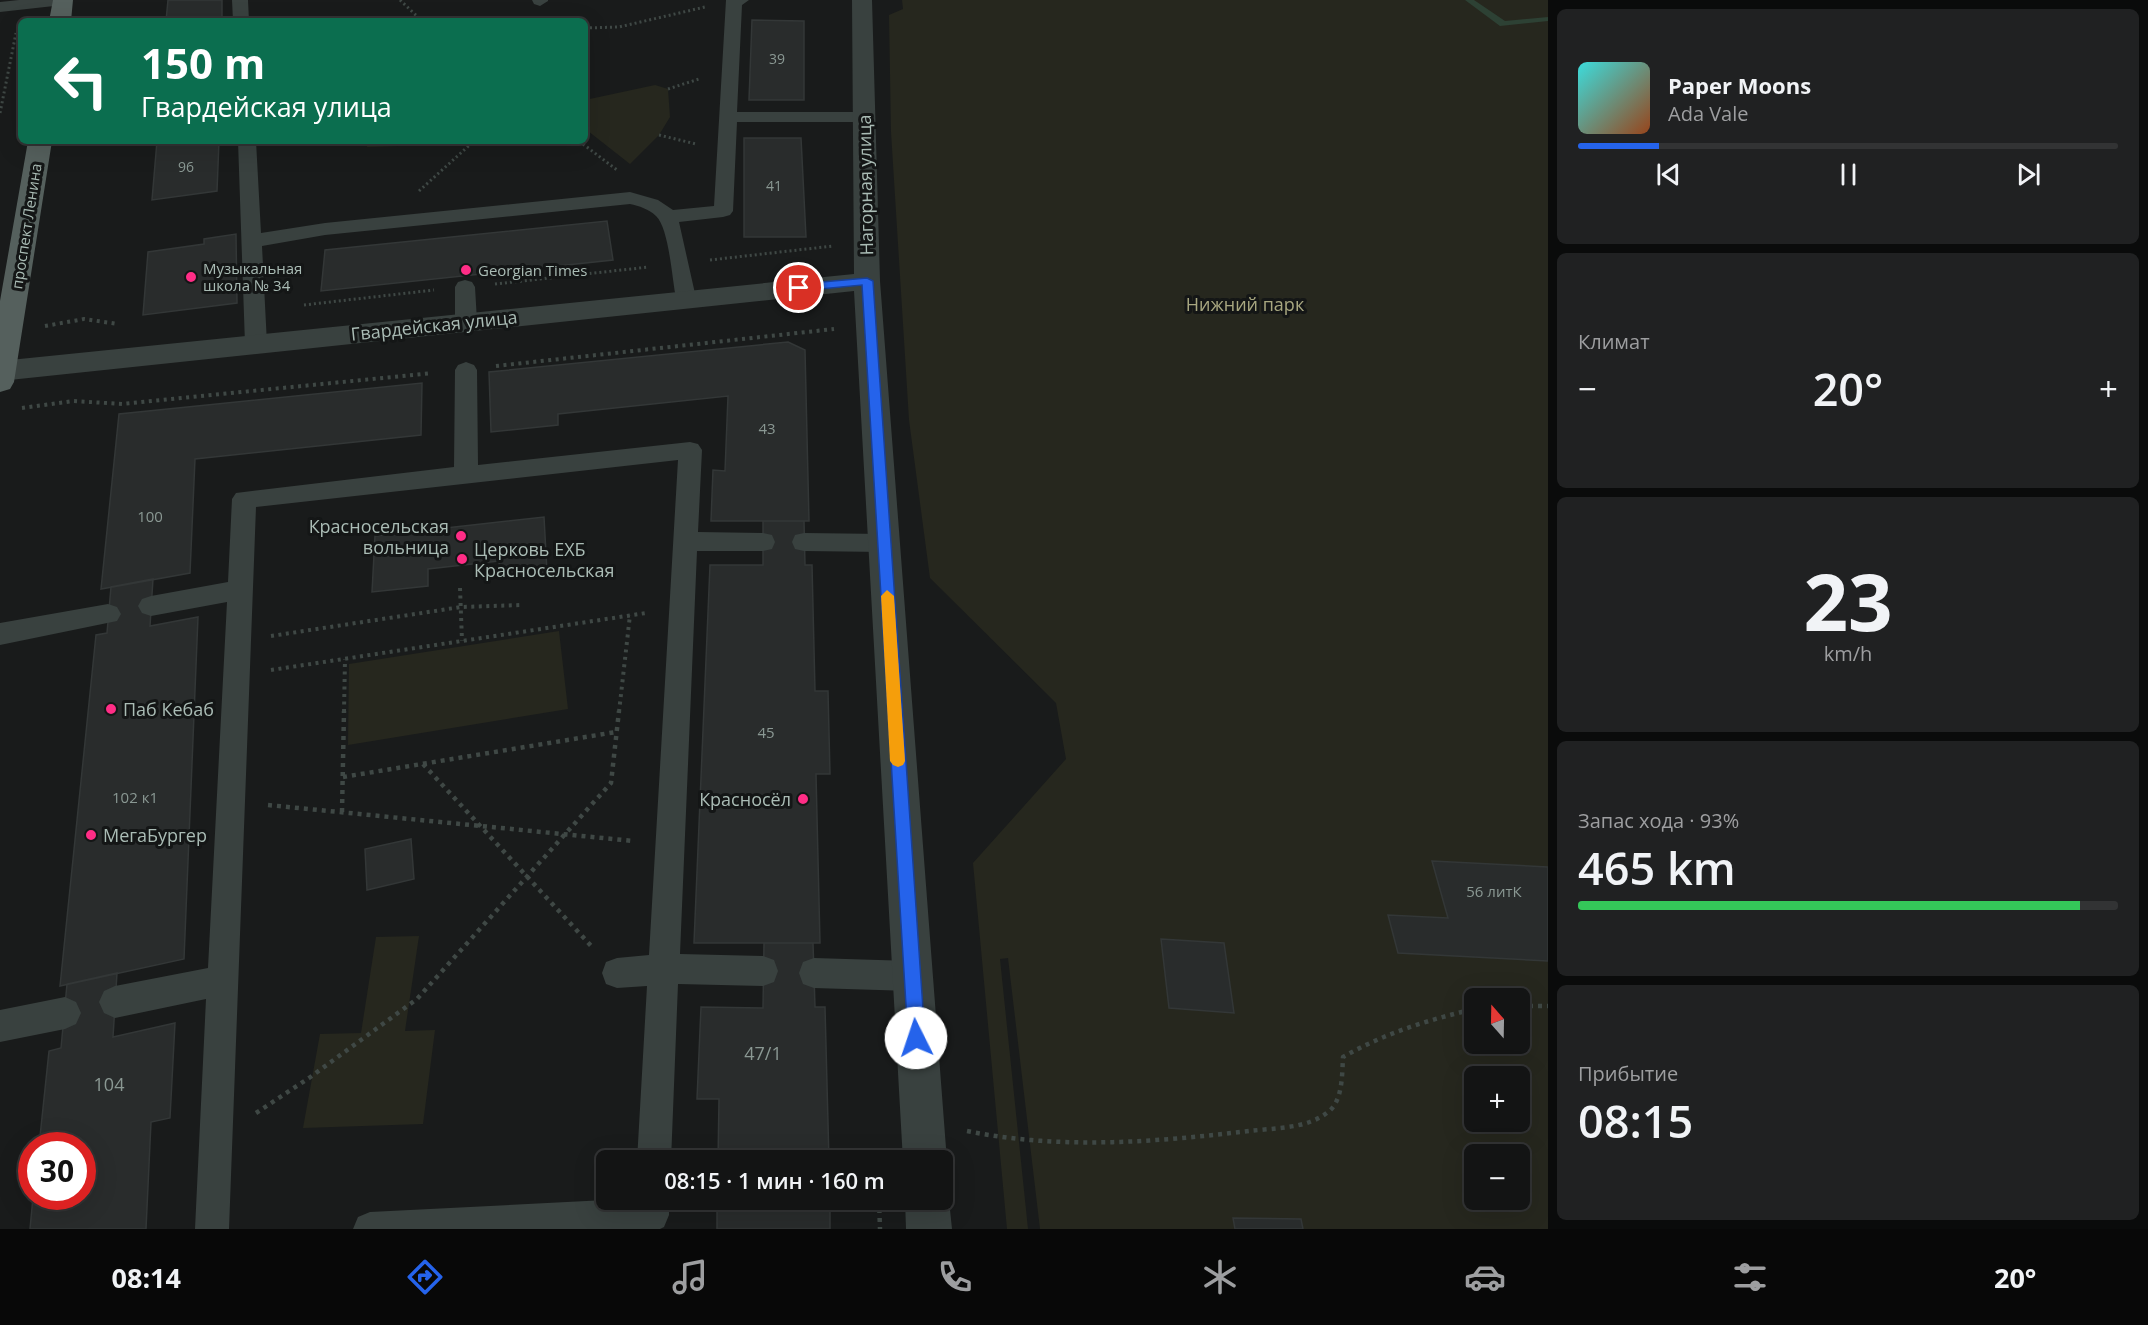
<!DOCTYPE html>
<html lang="ru">
<meta charset="utf-8">
<style>
body{margin:0;font-family:"Open Sans",sans-serif;background:#202122;color:#f1f3f6;height:100vh;display:flex;flex-direction:column;font-size:22px;white-space:nowrap}
*{box-sizing:border-box;margin:0}
p{font-size:20px;color:#9d9ea0}
.icon{flex:none;width:33px;height:33px;fill:none;stroke:currentColor;stroke-width:2;stroke-linecap:round;stroke-linejoin:round}
.map{position:relative;flex:1;overflow:hidden}
.panel{display:flex;flex-direction:column;gap:9px;padding:9px;background:#0a0b0b;width:600px}
.panel>*{flex:none}
.top-card{position:absolute;left:18px;top:18px;width:570px;height:126px;border-radius:9px;box-shadow:0 6px 24px #0002,0 0 0 2px #323334;background:#0b6e4f;color:#fff;overflow:hidden}
.needle{width:39px;rotate:340deg}
.fabs{position:absolute;left:1464px;top:988px;display:grid;gap:12px}
.fabs a{display:grid;place-items:center;width:66px;height:66px;border-radius:9px;background:#131414;box-shadow:0 6px 24px #0002,0 0 0 2px #323334;font-size:30px}
.speed{position:absolute;left:18px;top:1132px;display:flex;gap:12px;font-size:30px;font-weight:700;text-align:center}
.speed>*{display:grid;place-content:center;width:78px;height:78px;border-radius:50%;background:#131414;box-shadow:0 6px 24px #0002,0 0 0 2px #323334;line-height:1}
.speed .limit{border:9px solid #d22;background:#fff;color:#111}
.pin{position:absolute;display:grid;place-items:center;width:51px;height:51px;color:#fff;margin:-26px;border:3px solid #fff;border-radius:50%;box-shadow:0 2px 6px #0007}
.me{position:absolute;width:66px;margin:-33px;rotate:356deg;stroke-linejoin:round;filter:drop-shadow(0 0 4px #0008)}
.turn{display:flex;align-items:center;gap:21px;height:126px;padding:0 24px;font-size:27px}
.turn .icon{width:78px;height:78px;stroke-width:2.5}
.turn b{display:block;font-size:42px;line-height:51px}
.big{font-size:45px;font-weight:600;line-height:1.1}
.panel .card{flex:1;display:flex;flex-direction:column;justify-content:center;gap:9px;min-width:0;padding:0 21px;border-radius:9px;background:#202122}
.panel .dial{align-items:center;gap:0}
.dial b{font-size:78px;line-height:1}
.song{display:flex;align-items:center;gap:18px}
.cover{width:72px;height:72px;border-radius:9px;background:linear-gradient(135deg,hsl(180 70% 55%),hsl(20 70% 35%))}
.played{height:6px;border-radius:3px;background:linear-gradient(90deg,#2563eb 15%,#323334 15%)}
.keys{display:flex;justify-content:space-around;direction:ltr}
.heat{display:flex;justify-content:space-between;align-items:center;font-size:33px;direction:ltr}
.charge{height:9px;border-radius:4px;background:linear-gradient(90deg,#34c759 93%,#323334 0)}
.trip{position:absolute;left:596px;top:1150px;width:357px;height:60px;border-radius:9px;background:#131414;box-shadow:0 6px 24px #0002,0 0 0 2px #323334;font-weight:600;line-height:60px;text-align:center}
.dock{display:flex;height:96px;justify-content:space-around;align-items:center;background:#080808;color:#9d9ea0}
.dock .icon{width:42px;height:42px}
.dock .on{color:#2563eb}
.dock b{font-size:27px;color:#f1f3f6}
main{display:flex;flex:1;min-height:0}
.map>svg:first-child{display:block}
</style>
<main>
<div class="map">
<svg width="1548" height="1229" viewBox="0 0 1548 1229">
<rect width="100%" height="100%" fill="#191b1b"/>
<path fill="#26271e" fill-rule="evenodd" d="M 902,0 L 1548,0 L 1548,1229 L 1040,1229 L 1008,958 L 1000,959 L 1028,1229 L 1007,1229 L 973,863 L 1066,759 L 1056,703 L 930,578 L 909,420 L 891,132 L 889,15 L 903,9 ZM 1474,999 L 1520,999 L 1520,1044 L 1474,1044 ZM 1474,1077 L 1520,1077 L 1520,1122 L 1474,1122 ZM 1474,1155 L 1520,1155 L 1520,1200 L 1474,1200 Z
M 655,85 L 668,89 L 670,117 L 659,135 L 630,164 L 588,131 L 585,125 L 585,100 Z
M 368,141 L 432,141 L 431,145 L 367,147 Z
M 559,631 L 568,709 L 348,745 L 349,664 Z
M 419,936 L 405,1031 L 435,1030 L 423,1124 L 303,1128 L 320,1034 L 361,1033 L 376,937 Z"/>
<g fill="none" stroke-linecap="round" stroke-linejoin="round">
<path fill="#2d4134" fill-rule="evenodd" d="M 1465,0 L 1474,0 L 1505,21 L 1548,17 L 1548,21 L 1500,26 Z"/>
</g>
<path fill="#292c2c" stroke="#333737" stroke-width="1.5" d="M 168,0 L 222,0 L 222,21 L 166,21 Z
M 752,20 L 804,21 L 804,100 L 749,100 Z
M 744,138 L 801,138 L 806,237 L 744,237 Z
M 157,141 L 219,141 L 217,191 L 152,200 Z
M 607,221 L 613,260 L 321,291 L 325,250 Z
M 236,234 L 237,303 L 143,315 L 148,252 L 204,244 L 204,239 Z
M 788,342 L 805,350 L 809,521 L 711,521 L 713,470 L 725,471 L 728,396 L 558,414 L 558,425 L 491,432 L 489,372 Z
M 422,383 L 421,435 L 195,459 L 190,573 L 101,589 L 119,414 Z
M 544,517 L 547,572 L 500,577 L 499,561 L 428,569 L 428,586 L 372,592 L 375,536 Z
M 763,521 L 804,521 L 805,565 L 812,565 L 815,691 L 828,691 L 830,774 L 816,774 L 820,943 L 694,943 L 710,565 L 763,565 Z
M 153,579 L 150,626 L 198,617 L 184,959 L 60,986 L 96,635 L 107,633 L 111,587 Z
M 411,839 L 414,879 L 367,890 L 365,849 Z
M 1432,861 L 1548,867 L 1548,961 L 1398,953 L 1388,915 L 1448,918 Z
M 1161,939 L 1224,943 L 1234,1013 L 1169,1008 Z
M 764,943 L 813,943 L 815,1007 L 825,1007 L 829,1161 L 718,1161 L 719,1099 L 697,1099 L 701,1007 L 763,1008 Z
M 117,973 L 113,1037 L 175,1023 L 170,1118 L 151,1122 L 146,1229 L 30,1229 L 33,1197 L 82,1197 L 82,1146 L 39,1146 L 49,1051 L 61,1048 L 67,984 Z
M 717,1200 L 830,1200 L 830,1229 L 717,1229 Z
M 1233,1218 L 1301,1219 L 1303,1229 L 1235,1229 Z"/>
<g fill="none" stroke-linecap="round" stroke-linejoin="round">
<path stroke="#3f4845" stroke-width="3" stroke-dasharray="2 3" stroke-linecap="butt" d="M 400,0 L 422,21
M 585,28 L 619,27 L 705,7
M 668,89 L 699,79
M 0,113 L 16,33
M 659,135 L 696,144
M 579,141 L 617,170
M 419,191 L 474,141
M 710,260 L 833,246
M 495,284 L 649,267
M 304,305 L 434,290"/>
<path stroke="#3f4845" stroke-width="4" stroke-dasharray="3 4.5" stroke-linecap="butt" d="M 45,326 L 84,319 L 118,324
M 496,366 L 834,329
M 22,408 L 74,401 L 122,404 L 432,373
M 460,588 L 462,641
M 271,636 L 461,607 L 522,605
M 271,670 L 646,613
M 344,712 L 345,659
M 619,712 L 630,615"/>
<path stroke="#3f4845" stroke-width="4.5" stroke-dasharray="4 5" stroke-linecap="butt" d="M 423,764 L 594,949
M 343,777 L 616,732
M 268,805 L 633,841
M 342,812 L 344,711
M 1520,1006 L 1548,1006
M 256,1113 L 309,1078 L 417,999 L 611,783 L 619,711
M 967,1131 C 1060,1150 1156,1142 1249,1131 C 1274,1128 1307,1129 1328,1112 C 1343,1101 1342,1074 1343,1057 C 1385,1033 1428,1020 1474,1009
M 879,1200 L 880,1229"/>
<path fill="#39413f" fill-rule="evenodd" d="M 19,0 L 71,0 L 63,5 L 0,12 L 0,2 Z
M 232,0 L 248,0 L 249,21 L 233,21 Z
M 532,0 L 548,0 L 548,1 L 540,6 L 534,4 Z
M 726,0 L 749,0 L 742,5 L 737,112 L 864,112 L 870,113 L 873,117 L 870,121 L 864,122 L 737,122 L 733,211 L 730,215 L 723,217 L 679,222 L 696,298 L 693,303 L 686,305 L 679,303 L 676,298 C 672,279 669,228 656,216 C 649,209 639,206 630,204 L 325,235 L 262,246 L 267,344 L 264,349 L 256,351 L 248,349 L 245,344 L 238,141 L 256,141 L 261,233 L 325,223 L 630,192 L 658,200 L 673,210 L 714,206 Z
M 465,280 L 472,282 L 475,287 L 477,321 L 473,326 L 466,328 L 459,326 L 455,321 L 455,287 L 458,282 Z
M 466,362 L 474,365 L 477,370 L 478,465 L 690,442 L 698,444 L 702,450 L 698,532 L 763,533 L 772,535 L 775,542 L 772,549 L 763,551 L 697,551 L 680,954 L 763,956 L 774,960 L 778,971 L 774,982 L 763,986 L 678,984 L 671,1161 L 637,1161 L 647,986 L 617,988 L 606,984 L 602,973 L 606,962 L 617,958 L 649,955 L 678,460 L 256,507 L 229,1229 L 195,1229 L 206,999 L 115,1018 L 104,1013 L 99,1002 L 104,991 L 115,986 L 208,968 L 227,602 L 151,616 L 142,613 L 138,606 L 142,599 L 151,596 L 228,582 L 232,499 L 236,493 L 454,467 L 455,370 L 458,365 Z
M 804,533 L 884,534 L 893,536 L 896,543 L 893,550 L 884,552 L 804,551 L 795,549 L 792,542 L 795,535 Z
M 108,604 L 117,607 L 121,614 L 117,621 L 0,645 L 0,623 Z
M 814,958 L 911,961 L 922,965 L 926,976 L 922,987 L 911,991 L 814,988 L 803,984 L 799,973 L 803,962 Z
M 65,997 L 76,1002 L 81,1013 L 76,1024 L 65,1029 L 0,1042 L 0,1010 Z
M 606,1200 L 669,1200 L 669,1215 L 664,1227 L 660,1229 L 353,1229 L 358,1217 L 370,1212 Z"/>
<path fill="#39413f" fill-rule="evenodd" d="M 852,0 L 872,0 L 880,281 L 947,1161 L 942,1173 L 942,1161 L 903,1161 L 854,291 L 0,381 L 0,361 L 854,274 Z
M 943,1184 L 949,1200 L 952,1229 L 906,1229 L 905,1200 L 942,1200 Z"/>
<path fill="#55605d" fill-rule="evenodd" d="M 53,0 L 73,0 L 71,21 L 49,21 Z
M 28,141 L 52,141 L 14,382 L 10,389 L 0,392 L 0,301 Z"/>
</g>
<path fill="#2563eb" stroke="#184099" stroke-width="1.5" d="M 867,278 L 873,281 L 925,1038 L 922,1044 L 916,1047 L 910,1044 L 908,1038 L 862,285 L 799,291 L 794,288 L 799,284 Z"/>
<path fill="#f59e0b" d="M 887,590 L 894,596 L 905,761 L 903,765 L 898,767 L 893,765 L 890,761 L 881,596 Z"/>
<g fill="#ff2d86" stroke="#141616" stroke-width="2">
<circle cx="466" cy="270" r="6"/>
<circle cx="191" cy="277" r="6"/>
<circle cx="461" cy="536" r="6"/>
<circle cx="462" cy="559" r="6"/>
<circle cx="111" cy="709" r="6"/>
<circle cx="803" cy="799" r="6"/>
<circle cx="91" cy="835" r="6"/>
</g>
<g text-anchor="middle" dominant-baseline="central" stroke-width="6" stroke-linejoin="round" paint-order="stroke">
<g font-size="14" fill="#8a9893">
<text x="777" y="58">39</text>
<text x="186" y="166">96</text>
<text x="774" y="185">41</text>
</g>
<g font-size="15" fill="#aabcb5" stroke="#141616">
<text transform="translate(26 226) rotate(-81)">проспект Ленина</text>
</g>
<g font-size="15" fill="#aabcb5" stroke="#141616" text-anchor="start">
<text x="203" y="268">Музыкальная<tspan x="203" dy="17">школа № 34</tspan></text>
<text x="478" y="270">Georgian Times</text>
</g>
<g font-size="15" fill="#8a9893">
<text x="767" y="428">43</text>
<text x="150" y="516">100</text>
<text x="766" y="732">45</text>
<text x="135" y="797">102 к1</text>
<text x="1494" y="891">56 литК</text>
</g>
<g font-size="18" fill="#aabcb5" stroke="#141616">
<text transform="translate(865 185) rotate(-91)">Нагорная улица</text>
<text transform="translate(434 325) rotate(-6)">Гвардейская улица</text>
</g>
<g font-size="18" fill="#a8a780" stroke="#141616">
<text x="1245" y="304">Нижний парк</text>
</g>
<g font-size="18" fill="#aabcb5" stroke="#141616" text-anchor="start">
<text x="449" y="526" text-anchor="end">Красносельская<tspan x="449" dy="21">вольница</tspan></text>
<text x="474" y="549">Церковь ЕХБ<tspan x="474" dy="21">Красносельская</tspan></text>
<text x="123" y="709">Паб Кебаб</text>
<text x="791" y="799" text-anchor="end">Красносёл</text>
<text x="103" y="835">МегаБургер</text>
</g>
<g font-size="18" fill="#8a9893">
<text x="763" y="1053">47/1</text>
<text x="109" y="1084">104</text>
</g>
</g>
</svg>
<div class="fabs">
<a><svg class="needle" viewBox="-14 -14 28 28"><path d="M0-13l5 13h-10z" fill="#e53935"/><path d="M0 13l5-13h-10z" fill="#9d9ea0"/></svg></a>
<a>+</a>
<a>−</a>
</div>
<div class="speed"><div class="limit">30</div></div>
<div class="pin" style="left:799px;top:288px;background:#d93025"><svg class="icon" aria-label="arrive" viewBox="0 0 24 24"><path d="M6 21V4h12l-3 4 3 4H6"/></svg></div>
<svg class="me" style="left:916px;top:1038px" viewBox="-20 -20 40 40"><circle r="19" fill="#fff"/><path d="M0-13L10 11 0 6-10 11z" fill="#2563eb"/></svg>
<div class="trip">08:15 · 1 мин · 160 m</div>
<div class="top-card">
<div class="turn"><svg class="icon" aria-label="left" viewBox="0 0 24 24"><path d="M17 20v-9H6M10 6l-5 5 5 5"/></svg><div><b>150 m</b>Гвардейская улица</div></div>
</div>
</div>
<section class="panel">
<div class="card">
<div class="song"><i class="cover"></i><div><b>Paper Moons</b><p>Ada Vale</p></div></div>
<div class="played"></div>
<div class="keys"><svg class="icon" aria-label="previous" viewBox="0 0 24 24"><path d="M18 5L8 12l10 7zM5 5v14"/></svg><svg class="icon" aria-label="pause" viewBox="0 0 24 24"><path d="M8 5v14M16 5v14"/></svg><svg class="icon" aria-label="next" viewBox="0 0 24 24"><path d="M6 5l10 7-10 7zM19 5v14"/></svg></div>
</div>
<div class="card"><p>Климат</p>
<div class="heat"><a>−</a><b class="big">20°</b><a>+</a></div>
</div>
<div class="card dial"><b>23</b><p>km/h</p></div>
<div class="card"><p>Запас хода · 93%</p><b class="big">465 km</b><div class="charge"></div></div>
<div class="card"><p>Прибытие</p><b class="big">08:15</b></div>
</section>
</main>
<nav class="dock">
<b>08:14</b>
<svg class="icon on" aria-label="directions" viewBox="0 0 24 24"><path d="M12 3l9 9-9 9-9-9zM9 14v-3h6M13 9l2 2-2 2"/></svg>
<svg class="icon" aria-label="music" viewBox="0 0 24 24"><path d="M9 18V5l10-2v13"/><circle cx="6" cy="18" r="3"/><circle cx="16" cy="16" r="3"/></svg>
<svg class="icon" aria-label="phone" viewBox="0 0 24 24"><path d="M5 4h4l2 5-3 2q2 4 5 5l2-3 5 2v4C11 20 4 13 5 4z"/></svg>
<svg class="icon" aria-label="climate" viewBox="0 0 24 24"><path d="M12 3v18M4 7l16 10M4 17L20 7"/></svg>
<svg class="icon" aria-label="car" viewBox="0 0 24 24"><path d="M5 17H2v-5l4-1 3-4h7l3 4 3 1v5h-3M9 17h6M6 11h13"/><circle cx="7" cy="17" r="2"/><circle cx="17" cy="17" r="2"/></svg>
<svg class="icon" aria-label="filters" viewBox="0 0 24 24"><path d="M4 7h16M4 17h16"/><circle cx="9" cy="7" r="2"/><circle cx="15" cy="17" r="2"/></svg>
<b>20°</b>
</nav>
